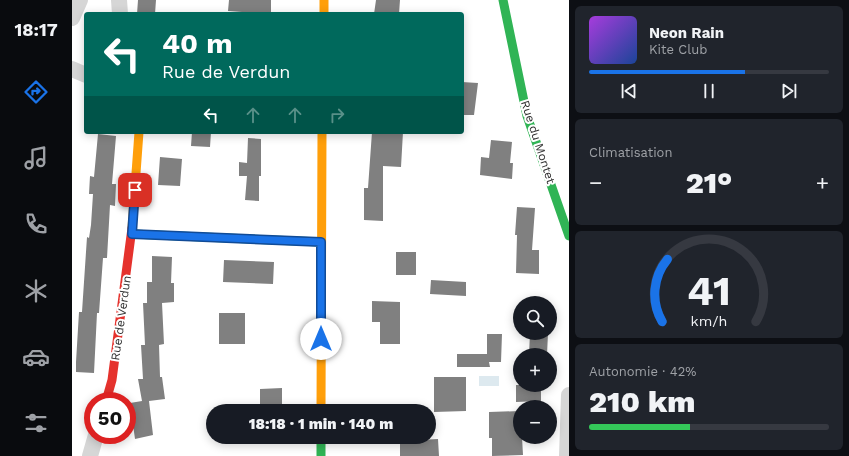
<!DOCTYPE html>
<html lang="fr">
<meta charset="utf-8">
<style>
body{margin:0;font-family:"Work Sans",sans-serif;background:#20242c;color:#f1f3f6;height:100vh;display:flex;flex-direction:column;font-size:15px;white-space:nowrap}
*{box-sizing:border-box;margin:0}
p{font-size:13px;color:#9ea1a6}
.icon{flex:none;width:22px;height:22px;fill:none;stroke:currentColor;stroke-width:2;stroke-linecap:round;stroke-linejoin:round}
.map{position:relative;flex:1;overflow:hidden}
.sheet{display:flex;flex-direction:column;gap:6px;padding:6px;background:#0d0f14;width:280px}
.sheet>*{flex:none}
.hud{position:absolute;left:12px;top:12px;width:380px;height:122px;border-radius:4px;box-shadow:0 2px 10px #0003;background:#00695c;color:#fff;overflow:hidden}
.buttons{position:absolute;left:441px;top:296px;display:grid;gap:8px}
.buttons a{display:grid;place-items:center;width:44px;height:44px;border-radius:50%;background:#171b24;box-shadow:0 2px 10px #0003;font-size:20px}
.speed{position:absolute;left:12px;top:392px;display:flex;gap:8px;font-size:20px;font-weight:700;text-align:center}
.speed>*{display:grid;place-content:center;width:52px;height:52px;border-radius:50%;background:#171b24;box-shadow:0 2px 10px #0003;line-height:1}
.speed .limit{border:6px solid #d22;background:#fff;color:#111}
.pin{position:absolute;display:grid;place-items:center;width:34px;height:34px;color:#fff;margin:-17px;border-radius:8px;box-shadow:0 2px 6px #0006}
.me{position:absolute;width:44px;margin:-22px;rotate:0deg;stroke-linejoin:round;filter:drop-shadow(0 0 3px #0008)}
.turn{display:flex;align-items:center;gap:14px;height:84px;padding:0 12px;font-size:18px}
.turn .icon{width:52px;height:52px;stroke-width:2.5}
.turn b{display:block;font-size:28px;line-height:34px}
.lanes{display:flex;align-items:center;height:38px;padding:0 12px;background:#0003;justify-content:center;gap:20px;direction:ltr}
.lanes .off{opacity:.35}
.big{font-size:30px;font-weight:800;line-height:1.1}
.sheet .card{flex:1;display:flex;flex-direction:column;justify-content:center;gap:6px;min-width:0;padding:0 14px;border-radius:6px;background:#20242c}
.sheet .dial{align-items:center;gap:0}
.dial svg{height:104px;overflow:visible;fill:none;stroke:#363941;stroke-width:7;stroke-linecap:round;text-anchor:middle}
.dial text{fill:#f1f3f6;stroke:none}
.song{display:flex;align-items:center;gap:12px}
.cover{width:48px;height:48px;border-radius:6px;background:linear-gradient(135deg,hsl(280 70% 55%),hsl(220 70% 35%))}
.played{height:4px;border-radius:2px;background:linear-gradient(90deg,#1a73e8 65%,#363941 65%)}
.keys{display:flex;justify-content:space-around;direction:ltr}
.heat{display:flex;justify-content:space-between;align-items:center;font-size:22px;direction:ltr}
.charge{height:6px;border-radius:3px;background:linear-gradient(90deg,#34c759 42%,#363941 0)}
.trip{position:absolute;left:134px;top:404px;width:230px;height:40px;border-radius:20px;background:#171b24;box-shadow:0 2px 10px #0003;font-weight:800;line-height:40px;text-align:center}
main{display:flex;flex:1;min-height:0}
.tabs{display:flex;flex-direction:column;width:72px;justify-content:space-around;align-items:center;background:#090b0e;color:#9ea1a6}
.tabs .icon{width:28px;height:28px}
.tabs .current{color:#1a73e8}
.tabs b{font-size:18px;color:#f1f3f6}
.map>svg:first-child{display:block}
</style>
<main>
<nav class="tabs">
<b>18:17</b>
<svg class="icon current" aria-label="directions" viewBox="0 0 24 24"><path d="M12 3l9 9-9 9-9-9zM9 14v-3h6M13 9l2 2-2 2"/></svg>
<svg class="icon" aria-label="music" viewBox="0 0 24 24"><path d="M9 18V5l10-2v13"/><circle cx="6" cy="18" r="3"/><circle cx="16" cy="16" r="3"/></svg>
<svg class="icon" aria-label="phone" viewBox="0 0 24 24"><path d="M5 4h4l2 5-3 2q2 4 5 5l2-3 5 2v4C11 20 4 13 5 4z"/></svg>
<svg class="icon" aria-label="climate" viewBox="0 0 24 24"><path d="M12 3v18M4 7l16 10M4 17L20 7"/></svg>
<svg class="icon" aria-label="car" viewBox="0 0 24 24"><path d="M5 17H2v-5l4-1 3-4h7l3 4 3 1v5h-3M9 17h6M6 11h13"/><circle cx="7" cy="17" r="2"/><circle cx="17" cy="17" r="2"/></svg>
<svg class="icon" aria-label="filters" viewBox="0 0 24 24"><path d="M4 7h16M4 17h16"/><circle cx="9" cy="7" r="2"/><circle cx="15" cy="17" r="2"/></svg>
</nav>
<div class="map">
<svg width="497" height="456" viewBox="0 0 497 456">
<rect width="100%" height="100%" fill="#fff"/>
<path fill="#dde9ef" d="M 407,376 L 427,376 L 427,386 L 407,386 Z"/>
<path fill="#808080" d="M 66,0 L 84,0 L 83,14 L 65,14 Z
M 157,0 L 199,0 L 199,14 L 156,11 Z
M 304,0 L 328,0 L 327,14 L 302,14 Z
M 390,82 L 406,83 L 402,115 L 390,115 Z
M 120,132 L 139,132 L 138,147 L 119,146 Z
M 300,132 L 331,132 L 329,167 L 311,166 L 311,221 L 292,220 L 292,188 L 296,188 Z
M 26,134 L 44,136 L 40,184 L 44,184 L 43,206 L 38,205 L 35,258 L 31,258 L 27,313 L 25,313 L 22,373 L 4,372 L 4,362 L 7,312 L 10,312 L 15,237 L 17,238 L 19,225 L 21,194 L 17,194 L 18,176 L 22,177 Z
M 176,138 L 189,139 L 189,176 L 187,176 L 187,201 L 173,200 L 175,176 L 167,176 L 167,162 L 175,163 Z
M 419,140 L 440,142 L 438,163 L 441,163 L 440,179 L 408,175 L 409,157 L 417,158 Z
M 88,157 L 110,159 L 108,186 L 86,185 Z
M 445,207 L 463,208 L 460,250 L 467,250 L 467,274 L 444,273 L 445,235 L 443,235 Z
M 324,252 L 344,252 L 344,275 L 324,275 Z
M 80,256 L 100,257 L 99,283 L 102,283 L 102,302 L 90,303 L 92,344 L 87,345 L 88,377 L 90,377 L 93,399 L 77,401 L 81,435 L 63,439 L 58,403 L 70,401 L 66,379 L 71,379 L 69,345 L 73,345 L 71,303 L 75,303 L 75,282 L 80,282 Z
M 152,260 L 202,262 L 201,284 L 151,282 Z
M 359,280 L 394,282 L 394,296 L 358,294 Z
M 300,301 L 328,302 L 328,344 L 308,344 L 308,322 L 300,322 Z
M 147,313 L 173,313 L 173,344 L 147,344 Z
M 458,333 L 476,333 L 475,355 L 457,355 Z
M 415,334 L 430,334 L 429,362 L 417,362 L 418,367 L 385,367 L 385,354 L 415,354 Z
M 362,377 L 394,377 L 394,411 L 362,412 Z
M 444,385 L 469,385 L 469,401 L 444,402 Z
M 210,388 L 210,411 L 188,411 L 188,389 Z
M 448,411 L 448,437 L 450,437 L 451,455 L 420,456 L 420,438 L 417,438 L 417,412 Z
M 366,439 L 367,456 L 328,456 L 328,441 Z"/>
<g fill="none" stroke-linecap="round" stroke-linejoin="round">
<path stroke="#d6d6d6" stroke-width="16" d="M 47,0 L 48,14
M 0,18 L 8,0
M 0,69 L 14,75
M 18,456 L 24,435
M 495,456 L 497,395"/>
<path stroke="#30b455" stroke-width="9" d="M 431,0 L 455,116 L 497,236
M 60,234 L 249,242
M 249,437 L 249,456"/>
<path stroke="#ff9f0a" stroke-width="9" d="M 252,0 L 252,14
M 60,228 L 67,132
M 249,411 L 250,132"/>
<path stroke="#e5322d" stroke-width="9" d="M 34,401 L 40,380 L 60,228"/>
</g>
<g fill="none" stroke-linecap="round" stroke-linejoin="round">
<g stroke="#114b97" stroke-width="10">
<path id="route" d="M 63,190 L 60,234 L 249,242 L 249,339"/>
</g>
<use href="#route" stroke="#1a73e8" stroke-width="7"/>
</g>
<g text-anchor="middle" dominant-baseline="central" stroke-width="4" stroke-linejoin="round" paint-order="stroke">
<g font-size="12" fill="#323232" stroke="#fff">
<text transform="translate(466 142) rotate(72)">Rue du Montet</text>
<text transform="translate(49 318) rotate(-82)">Rue de Verdun</text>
</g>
</g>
</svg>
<div class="buttons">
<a><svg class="icon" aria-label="search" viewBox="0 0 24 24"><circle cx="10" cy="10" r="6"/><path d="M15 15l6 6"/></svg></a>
<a>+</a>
<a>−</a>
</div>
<div class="speed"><div class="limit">50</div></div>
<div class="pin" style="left:63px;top:190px;background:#d93025"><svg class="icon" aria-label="arrive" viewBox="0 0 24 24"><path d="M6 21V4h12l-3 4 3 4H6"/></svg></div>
<svg class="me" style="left:249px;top:339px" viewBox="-20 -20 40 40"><circle r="19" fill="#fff"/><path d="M0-13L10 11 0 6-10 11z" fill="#1a73e8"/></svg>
<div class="trip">18:18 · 1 min · 140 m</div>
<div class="hud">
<div class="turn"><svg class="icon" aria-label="left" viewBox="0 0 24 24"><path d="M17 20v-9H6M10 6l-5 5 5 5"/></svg><div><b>40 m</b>Rue de Verdun</div></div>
<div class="lanes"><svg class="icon" aria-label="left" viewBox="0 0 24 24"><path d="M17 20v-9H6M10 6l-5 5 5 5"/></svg><svg class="icon off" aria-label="ahead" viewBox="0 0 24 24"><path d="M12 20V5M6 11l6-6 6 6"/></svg><svg class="icon off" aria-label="ahead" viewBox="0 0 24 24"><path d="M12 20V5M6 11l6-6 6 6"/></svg><svg class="icon off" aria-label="right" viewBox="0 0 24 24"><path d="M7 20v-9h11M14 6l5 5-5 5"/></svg></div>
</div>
</div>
<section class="sheet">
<div class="card">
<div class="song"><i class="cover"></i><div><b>Neon Rain</b><p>Kite Club</p></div></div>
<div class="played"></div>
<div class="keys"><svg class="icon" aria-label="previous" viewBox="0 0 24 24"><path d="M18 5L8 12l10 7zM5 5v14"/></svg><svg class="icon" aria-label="pause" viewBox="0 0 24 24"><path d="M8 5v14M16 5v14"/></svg><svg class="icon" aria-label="next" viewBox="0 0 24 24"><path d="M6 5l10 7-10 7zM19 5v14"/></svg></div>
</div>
<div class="card"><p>Climatisation</p>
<div class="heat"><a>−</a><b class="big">21°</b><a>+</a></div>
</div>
<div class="card dial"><svg viewBox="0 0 100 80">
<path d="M14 69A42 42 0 1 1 86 69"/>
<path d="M14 69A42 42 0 0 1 18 21" stroke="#1a73e8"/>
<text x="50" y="56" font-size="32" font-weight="700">41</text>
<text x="50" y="72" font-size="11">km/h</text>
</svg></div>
<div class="card"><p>Autonomie · 42%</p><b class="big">210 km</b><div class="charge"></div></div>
</section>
</main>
